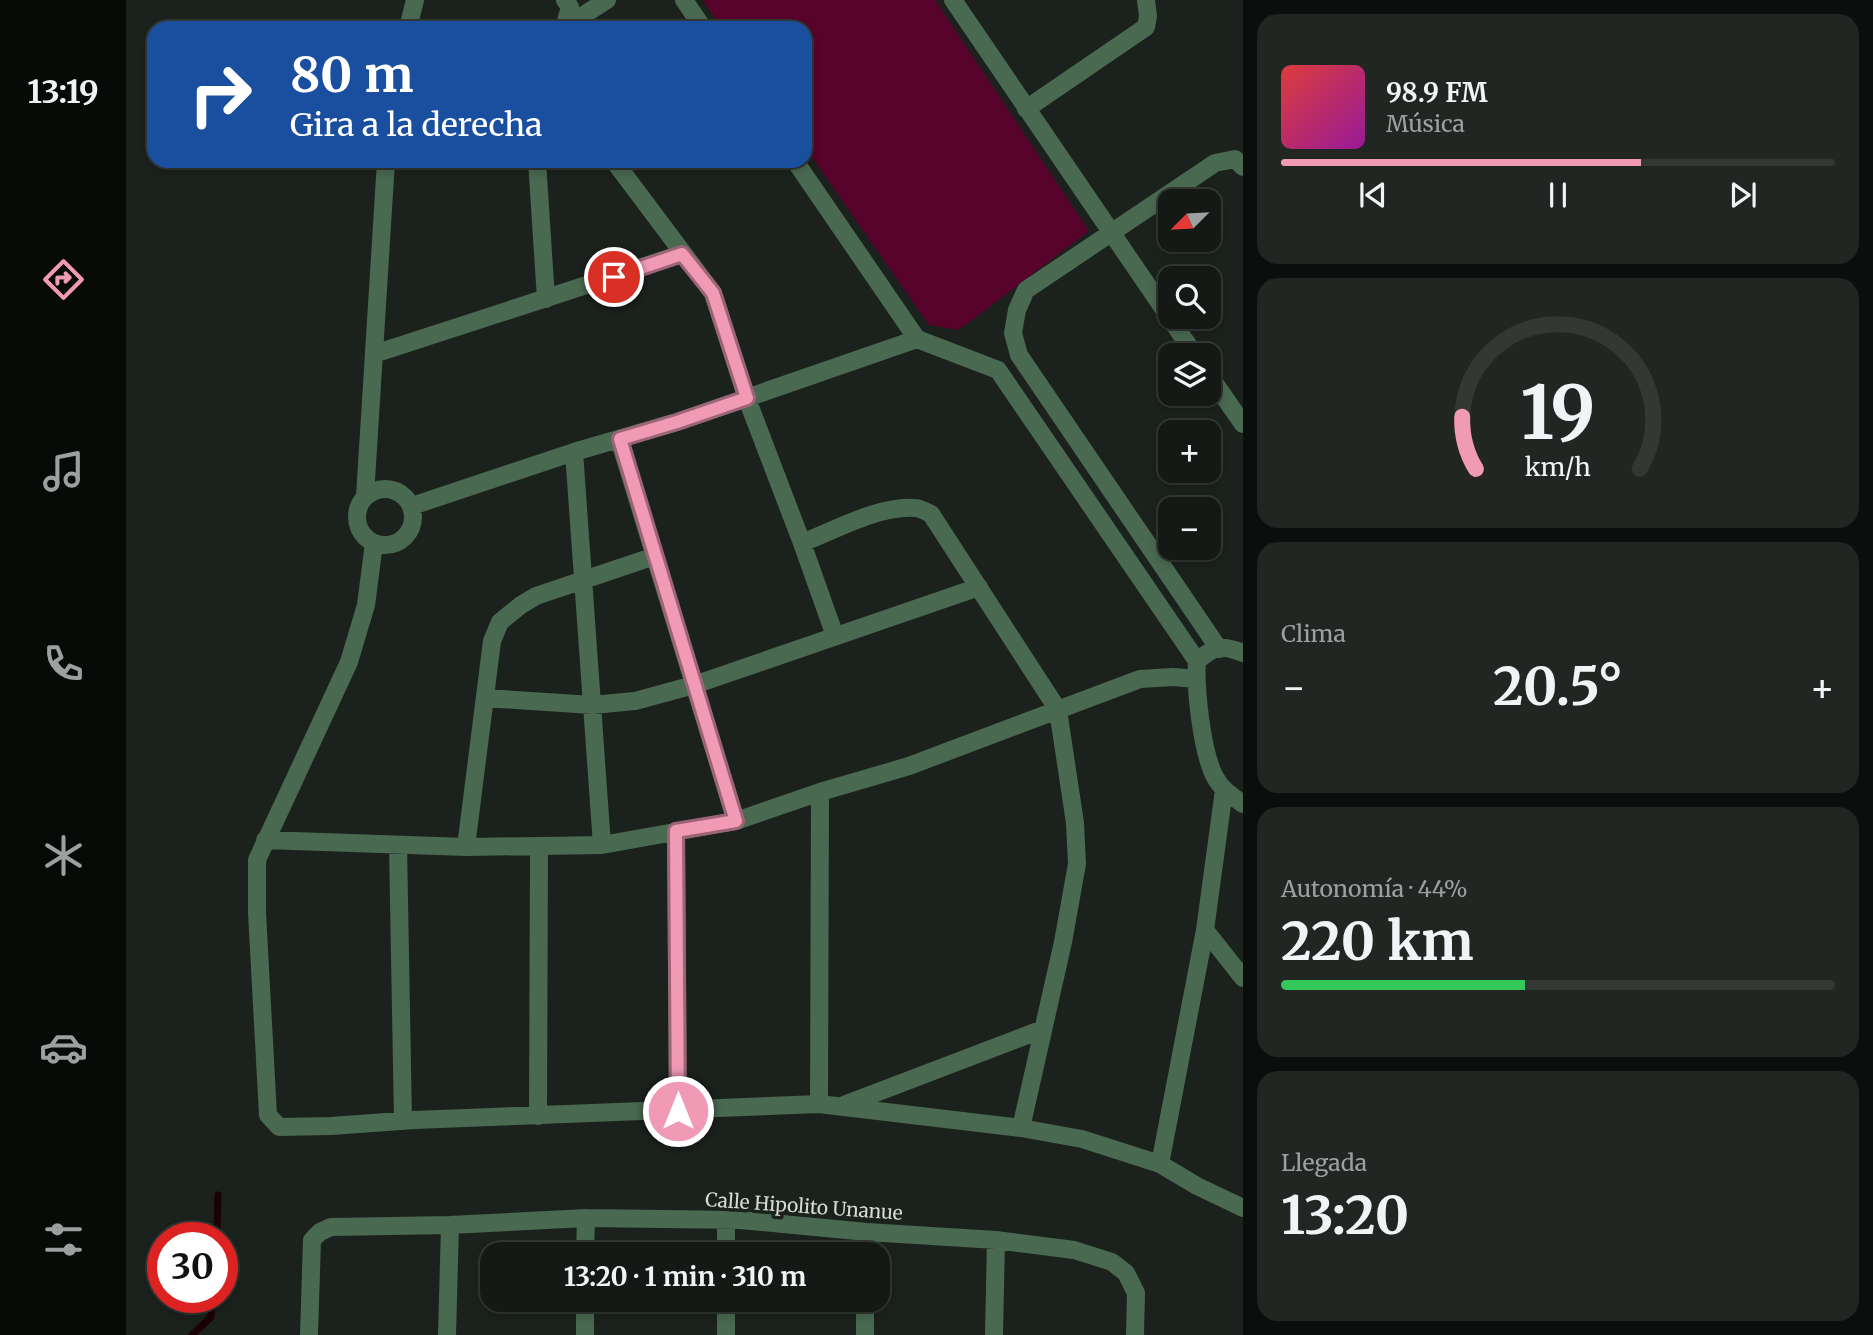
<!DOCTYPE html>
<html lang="es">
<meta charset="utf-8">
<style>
body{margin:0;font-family:Merriweather,serif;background:#212622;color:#f1f3f6;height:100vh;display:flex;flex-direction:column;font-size:26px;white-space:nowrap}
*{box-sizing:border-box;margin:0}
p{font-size:23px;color:#9da0a0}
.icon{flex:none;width:38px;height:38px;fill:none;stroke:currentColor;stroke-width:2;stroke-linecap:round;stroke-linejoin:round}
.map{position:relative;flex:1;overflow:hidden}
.sheet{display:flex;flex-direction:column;gap:14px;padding:14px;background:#0b0e0c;width:630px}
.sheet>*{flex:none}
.banner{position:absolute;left:21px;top:21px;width:665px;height:147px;border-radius:21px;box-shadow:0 4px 10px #0003,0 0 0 2px #333834;background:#1a4fa0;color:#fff;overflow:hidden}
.needle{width:46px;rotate:246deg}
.fabs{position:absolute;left:1032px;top:189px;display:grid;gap:14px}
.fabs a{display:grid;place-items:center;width:63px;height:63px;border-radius:14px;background:#141915;box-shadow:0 4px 10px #0003,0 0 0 2px #333834;font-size:35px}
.speed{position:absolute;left:21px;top:1222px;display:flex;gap:14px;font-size:35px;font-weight:700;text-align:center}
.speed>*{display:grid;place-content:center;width:91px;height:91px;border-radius:50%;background:#141915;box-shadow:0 4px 10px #0003,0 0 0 2px #333834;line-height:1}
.speed .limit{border:10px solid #d22;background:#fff;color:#111}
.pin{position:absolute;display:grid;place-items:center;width:60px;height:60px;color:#fff;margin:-30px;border:4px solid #fff;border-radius:50%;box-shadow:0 2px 7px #0007}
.me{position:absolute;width:77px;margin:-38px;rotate:0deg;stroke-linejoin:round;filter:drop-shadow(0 0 5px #0008)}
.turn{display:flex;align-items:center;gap:24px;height:147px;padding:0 28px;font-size:32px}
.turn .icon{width:91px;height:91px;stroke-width:2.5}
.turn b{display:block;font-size:49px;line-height:60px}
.big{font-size:52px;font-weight:700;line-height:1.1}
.sheet .card{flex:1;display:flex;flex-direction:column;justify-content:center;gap:10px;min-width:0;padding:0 24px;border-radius:21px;background:#212622}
.sheet .dial{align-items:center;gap:0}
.dial svg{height:182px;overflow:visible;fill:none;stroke:#333834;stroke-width:7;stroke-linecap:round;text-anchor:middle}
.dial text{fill:#f1f3f6;stroke:none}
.song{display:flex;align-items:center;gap:21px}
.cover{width:84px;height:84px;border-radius:10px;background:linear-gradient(135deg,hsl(0 70% 55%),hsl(300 70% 35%))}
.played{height:7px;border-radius:4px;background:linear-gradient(90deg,#f09ab6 65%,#333834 65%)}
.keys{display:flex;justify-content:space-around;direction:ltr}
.heat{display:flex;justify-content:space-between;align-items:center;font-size:38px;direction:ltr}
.charge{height:10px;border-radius:5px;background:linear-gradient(90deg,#34c759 44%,#333834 0)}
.trip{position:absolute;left:354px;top:1242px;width:410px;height:70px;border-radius:21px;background:#141915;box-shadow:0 4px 10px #0003,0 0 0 2px #333834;font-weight:700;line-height:70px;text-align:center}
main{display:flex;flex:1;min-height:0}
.menu{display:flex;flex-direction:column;width:126px;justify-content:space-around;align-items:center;background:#080a08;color:#9da0a0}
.menu .icon{width:49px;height:49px}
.menu .on{color:#f09ab6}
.menu b{font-size:32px;color:#f1f3f6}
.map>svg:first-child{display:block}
</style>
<main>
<nav class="menu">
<b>13:19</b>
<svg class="icon on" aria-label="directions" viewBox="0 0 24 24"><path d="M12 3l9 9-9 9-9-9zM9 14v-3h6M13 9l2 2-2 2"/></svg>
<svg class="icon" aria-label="music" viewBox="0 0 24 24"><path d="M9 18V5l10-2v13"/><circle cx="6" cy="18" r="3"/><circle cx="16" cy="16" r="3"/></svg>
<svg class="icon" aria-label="phone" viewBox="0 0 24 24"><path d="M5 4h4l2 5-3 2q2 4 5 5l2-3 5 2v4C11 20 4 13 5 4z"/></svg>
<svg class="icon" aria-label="climate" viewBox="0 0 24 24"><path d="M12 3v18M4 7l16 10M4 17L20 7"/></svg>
<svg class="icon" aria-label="car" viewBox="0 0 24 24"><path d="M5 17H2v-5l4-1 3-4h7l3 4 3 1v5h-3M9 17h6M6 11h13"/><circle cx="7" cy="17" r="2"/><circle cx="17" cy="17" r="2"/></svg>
<svg class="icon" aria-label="filters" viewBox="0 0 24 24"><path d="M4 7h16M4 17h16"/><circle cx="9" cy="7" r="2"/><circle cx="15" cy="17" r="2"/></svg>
</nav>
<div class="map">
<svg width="1117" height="1335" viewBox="0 0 1117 1335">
<rect width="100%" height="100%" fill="#1b211c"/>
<path fill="#57032c" d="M 577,0 L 809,0 L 963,231 L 833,330 L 803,325 L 679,147 L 679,28 L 596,28 Z"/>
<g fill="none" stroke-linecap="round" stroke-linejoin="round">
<path stroke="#1a0007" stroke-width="7" d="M 91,1237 L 92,1195
M 66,1335 L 85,1317 L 87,1297"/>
<path stroke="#4a6951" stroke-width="18" d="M 558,0 L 577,28
M 827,0 L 1069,355
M 439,27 L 481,0
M 282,28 L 289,0
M 438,28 L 444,7 L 439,0
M 900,109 L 1020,27 L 1022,16 L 1020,0
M 411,161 L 420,299
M 488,161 L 587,293 L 621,399 L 676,543 L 709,636
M 669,161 L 791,339
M 248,354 L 556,254
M 1083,375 L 1117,424
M 493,439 L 610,821
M 448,452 L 476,845
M231 517a28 28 0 1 1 56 0a28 28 0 1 1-56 0Z
M 239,496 L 260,161
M 286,506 L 448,452 L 551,422 L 791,339 L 872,370 L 1071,661
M 248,543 L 240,605 L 223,662 L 131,860 L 131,913 L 142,1115 L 153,1127 L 205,1126 L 288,1120 L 693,1104 L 895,1128 L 956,1139 L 1034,1164 L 1071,1186 L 1117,1208
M 676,543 C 709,530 754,505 789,508 C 794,508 799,511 805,514 L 932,710 L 949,823 L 951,864 L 937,942 L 895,1128
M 1093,649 L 893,355 L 887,333 L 891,310 L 900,290 L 1089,163 L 1109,159 L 1117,167
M 1117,653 C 1095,644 1089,646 1071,661 C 1069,689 1076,753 1089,777 C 1095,789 1106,796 1117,804
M 359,698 L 466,705 L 509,701 L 568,685 L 853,587
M 550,831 L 552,1111
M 139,840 L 340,847 L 476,845 L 610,821 L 694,792 L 783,766 L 1014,679 L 1047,677 L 1070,679
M 272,845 L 277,1121
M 340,847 L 366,641 L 374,622 L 395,605 L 410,596 L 529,556
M 1079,930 L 1117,978
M 693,1104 L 694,792
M 718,1105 L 917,1029
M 412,1116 L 413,846
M 1034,1164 L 1079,930 L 1098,790
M 459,1255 L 460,1218
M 600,1255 L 600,1220
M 740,1255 L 741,1232
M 183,1335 L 186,1240 L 194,1232 L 205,1227 L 324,1225 L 460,1218 L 614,1220 L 741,1232 L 870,1240 L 948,1250 L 986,1262 L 1000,1273 L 1010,1293 L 1009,1335
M 321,1335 L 324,1225
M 459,1335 L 459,1300
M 600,1335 L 600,1300
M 739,1335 L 739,1300
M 868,1335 L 870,1240"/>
</g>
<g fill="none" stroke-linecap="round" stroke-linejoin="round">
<g stroke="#9c6476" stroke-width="18">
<path id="route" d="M 488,277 L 556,254 L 587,293 L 621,398 L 551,422 L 494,439 L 610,821 L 550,831 L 552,1111"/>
</g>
<use href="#route" stroke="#f09ab6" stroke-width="12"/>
</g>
<g text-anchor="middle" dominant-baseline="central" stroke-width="7" stroke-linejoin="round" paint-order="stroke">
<g font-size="19" fill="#d6dad6" stroke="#1b211c">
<text transform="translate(678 1206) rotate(4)">Calle Hipolito Unanue</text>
</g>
</g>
</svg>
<div class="fabs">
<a><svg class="needle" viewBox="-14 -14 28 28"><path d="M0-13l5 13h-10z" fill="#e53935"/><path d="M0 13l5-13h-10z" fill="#9da0a0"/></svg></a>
<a><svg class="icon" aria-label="search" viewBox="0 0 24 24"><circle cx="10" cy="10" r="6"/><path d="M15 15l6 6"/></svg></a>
<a><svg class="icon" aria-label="layers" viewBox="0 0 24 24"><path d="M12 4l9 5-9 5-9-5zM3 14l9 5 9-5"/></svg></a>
<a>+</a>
<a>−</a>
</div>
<div class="speed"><div class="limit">30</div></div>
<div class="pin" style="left:488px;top:277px;background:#d93025"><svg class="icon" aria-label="arrive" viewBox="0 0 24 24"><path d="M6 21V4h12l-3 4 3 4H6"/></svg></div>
<svg class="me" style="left:552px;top:1111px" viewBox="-20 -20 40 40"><circle r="17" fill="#f09ab6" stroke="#fff" stroke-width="3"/><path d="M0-11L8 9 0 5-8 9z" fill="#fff"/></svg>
<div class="trip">13:20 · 1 min · 310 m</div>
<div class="banner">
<div class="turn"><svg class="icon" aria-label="right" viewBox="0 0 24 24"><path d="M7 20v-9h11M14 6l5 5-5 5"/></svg><div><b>80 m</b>Gira a la derecha</div></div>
</div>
</div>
<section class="sheet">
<div class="card">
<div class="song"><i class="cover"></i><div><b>98.9 FM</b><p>Música</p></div></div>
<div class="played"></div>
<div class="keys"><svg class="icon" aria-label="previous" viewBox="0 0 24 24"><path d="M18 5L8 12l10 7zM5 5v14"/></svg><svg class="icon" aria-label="pause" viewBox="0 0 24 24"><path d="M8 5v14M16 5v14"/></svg><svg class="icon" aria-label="next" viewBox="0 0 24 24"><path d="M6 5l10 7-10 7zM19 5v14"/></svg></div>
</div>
<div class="card dial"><svg viewBox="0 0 100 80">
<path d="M14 69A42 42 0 1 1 86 69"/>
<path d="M14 69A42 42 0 0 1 8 46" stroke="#f09ab6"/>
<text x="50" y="56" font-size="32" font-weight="700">19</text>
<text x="50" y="72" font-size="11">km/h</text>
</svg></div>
<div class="card"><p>Clima</p>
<div class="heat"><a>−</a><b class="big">20.5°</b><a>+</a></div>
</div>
<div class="card"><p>Autonomía · 44%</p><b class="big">220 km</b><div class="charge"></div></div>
<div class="card"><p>Llegada</p><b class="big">13:20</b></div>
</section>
</main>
